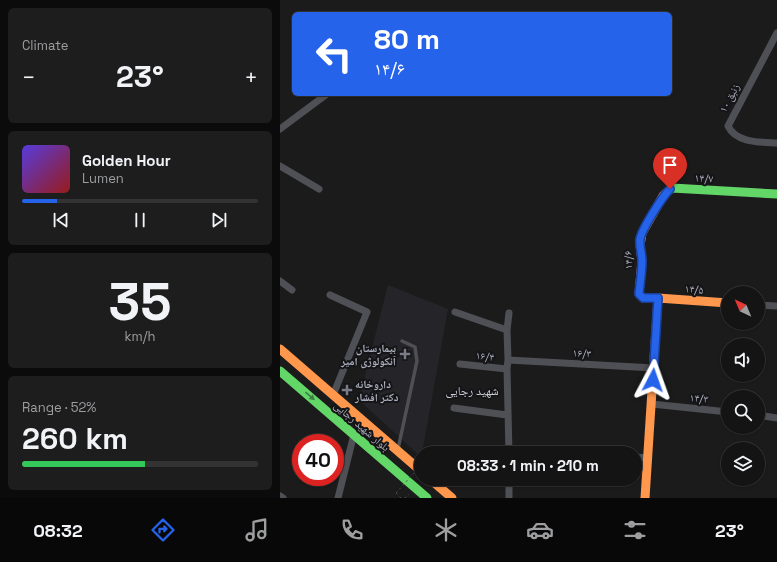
<!DOCTYPE html>
<meta charset="utf-8">
<style>
body{margin:0;font-family:"Space Grotesk","Noto Naskh Arabic",sans-serif;background:#1d1d1e;color:#f1f3f6;height:100vh;display:flex;flex-direction:column;font-size:15px;white-space:nowrap}
*{box-sizing:border-box;margin:0}
p{font-size:13px;color:#9d9ea0}
.icon{flex:none;width:22px;height:22px;fill:none;stroke:currentColor;stroke-width:2;stroke-linecap:round;stroke-linejoin:round}
.map{position:relative;flex:1;overflow:hidden}
.side{display:flex;flex-direction:column;gap:8px;padding:8px;background:#0b0b0c;width:280px}
.side>*{flex:none}
.top-card{position:absolute;left:12px;top:12px;width:380px;height:84px;border-radius:6px;box-shadow:0 1px 3px #0004,0 0 0 1px #333334;background:#2563eb;color:#fff;overflow:hidden}
.needle{width:26px;rotate:316deg}
.controls{position:absolute;left:441px;top:286px;display:grid;gap:8px}
.controls a{display:grid;place-items:center;width:44px;height:44px;border-radius:50%;background:#141415;box-shadow:0 1px 3px #0004,0 0 0 1px #333334;font-size:20px}
.speed{position:absolute;left:12px;top:434px;display:flex;gap:8px;font-size:20px;font-weight:700;text-align:center}
.speed>*{display:grid;place-content:center;width:52px;height:52px;border-radius:50%;background:#141415;box-shadow:0 1px 3px #0004,0 0 0 1px #333334;line-height:1}
.speed .limit{border:6px solid #d22;background:#fff;color:#111}
.pin{position:absolute;display:grid;place-items:center;width:34px;height:34px;color:#fff;margin:-41px -17px;border-radius:50% 50% 50% 0;rotate:-45deg;box-shadow:0 0 4px #0007}
.pin .icon{rotate:45deg}
.me{position:absolute;width:44px;margin:-22px;rotate:4deg;stroke-linejoin:round;filter:drop-shadow(0 0 3px #0008)}
.turn{display:flex;align-items:center;gap:14px;height:84px;padding:0 16px;font-size:18px}
.turn .icon{width:52px;height:52px;stroke-width:2.5}
.turn b{display:block;font-size:28px;line-height:34px}
.big{font-size:30px;font-weight:700;line-height:1.1}
.side .card{flex:1;display:flex;flex-direction:column;justify-content:center;gap:6px;min-width:0;padding:0 14px;border-radius:6px;background:#1d1d1e}
.side .dial{align-items:center;gap:0}
.dial b{font-size:52px;line-height:1}
.song{display:flex;align-items:center;gap:12px}
.cover{width:48px;height:48px;border-radius:6px;background:linear-gradient(135deg,hsl(250 70% 55%),hsl(0 70% 35%))}
.played{height:4px;border-radius:2px;background:linear-gradient(90deg,#2563eb 15%,#333334 15%)}
.keys{display:flex;justify-content:space-around;direction:ltr}
.heat{display:flex;justify-content:space-between;align-items:center;font-size:22px;direction:ltr}
.charge{height:6px;border-radius:3px;background:linear-gradient(90deg,#34c759 52%,#333334 0)}
.trip{position:absolute;left:134px;top:446px;width:228px;height:40px;border-radius:20px;background:#141415;box-shadow:0 1px 3px #0004,0 0 0 1px #333334;font-weight:700;line-height:40px;text-align:center}
.tab-bar{display:flex;height:64px;justify-content:space-around;align-items:center;background:#080808;color:#9d9ea0}
.tab-bar .icon{width:28px;height:28px}
.tab-bar .current{color:#2563eb}
.tab-bar b{font-size:18px;color:#f1f3f6}
main{display:flex;flex:1;min-height:0}
.map>svg:first-child{display:block}
</style>
<main>
<section class="side">
<div class="card"><p>Climate</p>
<div class="heat"><a>−</a><b class="big">23°</b><a>+</a></div>
</div>
<div class="card">
<div class="song"><i class="cover"></i><div><b>Golden Hour</b><p>Lumen</p></div></div>
<div class="played"></div>
<div class="keys"><svg class="icon" aria-label="previous" viewBox="0 0 24 24"><path d="M18 5L8 12l10 7zM5 5v14"/></svg><svg class="icon" aria-label="pause" viewBox="0 0 24 24"><path d="M8 5v14M16 5v14"/></svg><svg class="icon" aria-label="next" viewBox="0 0 24 24"><path d="M6 5l10 7-10 7zM19 5v14"/></svg></div>
</div>
<div class="card dial"><b>35</b><p>km/h</p></div>
<div class="card"><p>Range · 52%</p><b class="big">260 km</b><div class="charge"></div></div>
</section>
<div class="map">
<svg width="497" height="498" viewBox="0 0 497 498">
<rect width="100%" height="100%" fill="#1b1b1c"/>
<path fill="#252529" d="M 108,285 L 168,309 L 142,453 L 141,453 L 141,457 L 79,400 Z"/>
<g fill="none" stroke-linecap="round" stroke-linejoin="round">
<path stroke="#4b4c4f" stroke-width="1" stroke-dasharray="2 3" stroke-linecap="butt" d="M 116,493 L 121,498
M 125,498 L 129,494"/>
<path stroke="#4f5055" stroke-width="3.5" d="M 118,449 L 137,361 L 135,347 L 122,341"/>
<path stroke="#4f5055" stroke-width="7" d="M 497,33 L 448,126 C 456,143 480,142 497,143
M 0,129 L 47,94
M 0,166 L 39,189
M 0,281 L 12,290
M 50,295 L 87,312 L 53,395
M 478,305 L 497,306
M 175,312 L 227,330
M 228,360 L 374,368
M 180,364 L 227,369
M 372,404 L 448,412
M 174,408 L 227,415
M 478,415 L 497,418
M 228,450 L 279,453
M 229,453 L 227,369 L 228,360 L 227,330 L 229,313
M 355,457 L 368,458
M 229,479 L 229,498
M 0,496 L 3,498
M 58,498 L 74,434"/>
<path stroke="#63d668" stroke-width="9" d="M 386,193 L 392,188 L 497,194
M 0,371 L 147,498"/>
<path stroke="#ff974d" stroke-width="9" d="M 386,193 L 383,196 L 362,233 L 360,245 L 362,261 L 359,294 L 363,298 L 378,298 L 448,303
M 0,349 L 141,471
M 150,479 L 172,498
M 365,498 L 378,298"/>
<path stroke="#4b4c4f" stroke-width="1" stroke-dasharray="2 3" stroke-linecap="butt" d="M 116,493 L 141,465"/>
</g>
<defs><path id="oneway-solid" d="M-6-.8H1V-3.2L6.5 0L1 3.2V.8H-6Z"/></defs>
<use fill="#407f44" href="#oneway-solid" transform="translate(30 396) rotate(41)"/>
<g fill="none" stroke-linecap="round" stroke-linejoin="round">
<g stroke="#184099" stroke-width="10">
<path id="route" d="M 373,380 L 378,298 L 363,298 L 359,294 C 360,283 362,272 362,261 C 362,253 359,246 360,239 C 362,229 382,197 390,189"/>
</g>
<use href="#route" stroke="#2563eb" stroke-width="7"/>
</g>
<g fill="#797b85" stroke="#151518" stroke-width="1.5">
<path d="M123 348h4v4h4v4h-4v4h-4v-4h-4v-4h4z"/>
<path d="M65 384h4v4h4v4h-4v4h-4v-4h-4v-4h4z"/>
</g>
<g text-anchor="middle" dominant-baseline="central" stroke-width="4" stroke-linejoin="round" paint-order="stroke">
<g font-size="11" fill="#acafbd" stroke="#151518">
<text transform="translate(449 98) rotate(-62)">زنبق ۱۰</text>
<text transform="translate(424 178) rotate(3)">۱۴/۷</text>
<text transform="translate(348 260) rotate(-92)">۱۴/۶</text>
<text transform="translate(414 289) rotate(5)">۱۴/۵</text>
<text transform="translate(302 353) rotate(3)">۱۶/۳</text>
<text transform="translate(205 356) rotate(6)">۱۶/۴</text>
<text transform="translate(419 398) rotate(5)">۱۴/۳</text>
<text transform="translate(82 426) rotate(41)">بلوار شهید رجایی</text>
</g>
<g font-size="11" font-weight="bold" fill="#acafbd" stroke="#151518" text-anchor="end">
<text x="116" y="348">بیمارستان<tspan x="116" dy="13">آنکولوژی امیر</tspan></text>
<text x="75" y="384" text-anchor="start">داروخانه<tspan x="75" dy="13">دکتر افشار</tspan></text>
</g>
<g font-size="12" fill="#cdcfd8" stroke="#151518">
<text x="192" y="391">شهید رجایی</text>
</g>
</g>
</svg>
<div class="controls">
<a><svg class="needle" viewBox="-14 -14 28 28"><path d="M0-13l5 13h-10z" fill="#e53935"/><path d="M0 13l5-13h-10z" fill="#9d9ea0"/></svg></a>
<a><svg class="icon" aria-label="sound" viewBox="0 0 24 24"><path d="M4 9h4l5-4v14l-5-4H4zM17 9q2 3 0 6"/></svg></a>
<a><svg class="icon" aria-label="search" viewBox="0 0 24 24"><circle cx="10" cy="10" r="6"/><path d="M15 15l6 6"/></svg></a>
<a><svg class="icon" aria-label="layers" viewBox="0 0 24 24"><path d="M12 4l9 5-9 5-9-5zM3 14l9 5 9-5"/></svg></a>
</div>
<div class="speed"><div class="limit">40</div></div>
<div class="pin" style="left:390px;top:189px;background:#d93025"><svg class="icon" aria-label="arrive" viewBox="0 0 24 24"><path d="M6 21V4h12l-3 4 3 4H6"/></svg></div>
<svg class="me" style="left:373px;top:380px" viewBox="-20 -20 40 40"><path d="M0-17L14 15 0 8-14 15z" fill="#2563eb" stroke="#fff" stroke-width="4"/></svg>
<div class="trip">08:33 · 1 min · 210 m</div>
<div class="top-card">
<div class="turn"><svg class="icon" aria-label="left" viewBox="0 0 24 24"><path d="M17 20v-9H6M10 6l-5 5 5 5"/></svg><div><b>80 m</b>۱۴/۶</div></div>
</div>
</div>
</main>
<nav class="tab-bar">
<b>08:32</b>
<svg class="icon current" aria-label="directions" viewBox="0 0 24 24"><path d="M12 3l9 9-9 9-9-9zM9 14v-3h6M13 9l2 2-2 2"/></svg>
<svg class="icon" aria-label="music" viewBox="0 0 24 24"><path d="M9 18V5l10-2v13"/><circle cx="6" cy="18" r="3"/><circle cx="16" cy="16" r="3"/></svg>
<svg class="icon" aria-label="phone" viewBox="0 0 24 24"><path d="M5 4h4l2 5-3 2q2 4 5 5l2-3 5 2v4C11 20 4 13 5 4z"/></svg>
<svg class="icon" aria-label="climate" viewBox="0 0 24 24"><path d="M12 3v18M4 7l16 10M4 17L20 7"/></svg>
<svg class="icon" aria-label="car" viewBox="0 0 24 24"><path d="M5 17H2v-5l4-1 3-4h7l3 4 3 1v5h-3M9 17h6M6 11h13"/><circle cx="7" cy="17" r="2"/><circle cx="17" cy="17" r="2"/></svg>
<svg class="icon" aria-label="filters" viewBox="0 0 24 24"><path d="M4 7h16M4 17h16"/><circle cx="9" cy="7" r="2"/><circle cx="15" cy="17" r="2"/></svg>
<b>23°</b>
</nav>
